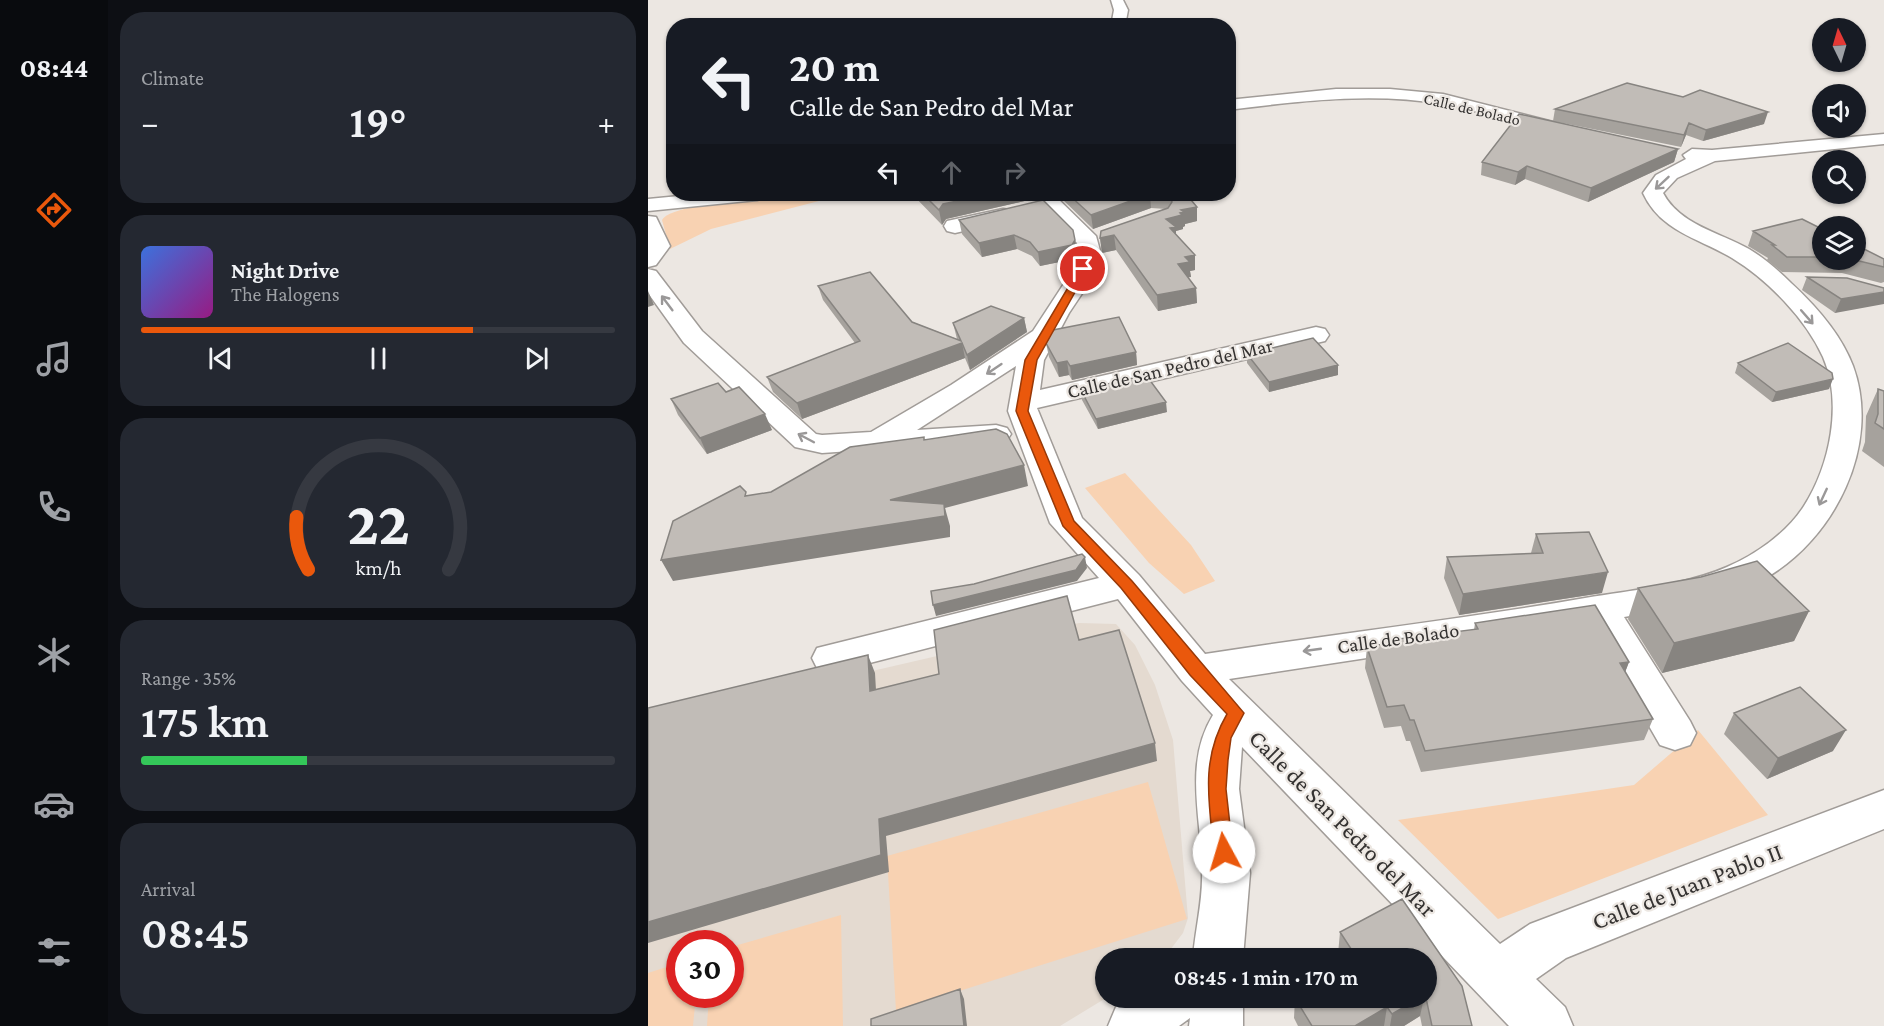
<!DOCTYPE html>
<meta charset="utf-8">
<style>
body{margin:0;font-family:"Crimson Pro",serif;background:#242831;color:#f1f3f6;height:100vh;display:flex;flex-direction:column;font-size:22px;white-space:nowrap}
*{box-sizing:border-box;margin:0}
p{font-size:20px;color:#9ea1a6}
.icon{flex:none;width:33px;height:33px;fill:none;stroke:currentColor;stroke-width:2;stroke-linecap:round;stroke-linejoin:round}
.map{position:relative;flex:1;overflow:hidden}
.details{display:flex;flex-direction:column;gap:12px;padding:12px;background:#0d0f14;width:540px}
.details>*{flex:none}
.guide{position:absolute;left:18px;top:18px;width:570px;height:183px;border-radius:24px;box-shadow:0 2px 4px #0004;background:#171b24;color:#f1f3f6;overflow:hidden}
.needle{width:39px;rotate:355deg}
.buttons{position:absolute;left:1164px;top:18px;display:grid;gap:12px}
.buttons a{display:grid;place-items:center;width:54px;height:54px;border-radius:50%;background:#171b24;box-shadow:0 2px 4px #0004;font-size:30px}
.speed{position:absolute;left:18px;top:930px;display:flex;gap:12px;font-size:30px;font-weight:700;text-align:center}
.speed>*{display:grid;place-content:center;width:78px;height:78px;border-radius:50%;background:#171b24;box-shadow:0 2px 4px #0004;line-height:1}
.speed .limit{border:9px solid #d22;background:#fff;color:#111}
.pin{position:absolute;display:grid;place-items:center;width:51px;height:51px;color:#fff;margin:-26px;border:3px solid #fff;border-radius:50%;box-shadow:0 2px 6px #0007}
.me{position:absolute;width:66px;margin:-33px;rotate:354deg;stroke-linejoin:round;filter:drop-shadow(0 0 4px #0008)}
.turn{display:flex;align-items:center;gap:21px;height:126px;padding:0 24px;font-size:27px}
.turn .icon{width:78px;height:78px;stroke-width:2.5}
.turn b{display:block;font-size:42px;line-height:51px}
.lanes{display:flex;align-items:center;height:57px;padding:0 24px;background:#0003;justify-content:center;gap:30px;direction:ltr}
.lanes .off{opacity:.35}
.big{font-size:45px;font-weight:600;line-height:1.1}
.details .tile{flex:1;display:flex;flex-direction:column;justify-content:center;gap:9px;min-width:0;padding:0 21px;border-radius:24px;background:#242831}
.details .dial{align-items:center;gap:0}
.dial svg{height:156px;overflow:visible;fill:none;stroke:#363941;stroke-width:7;stroke-linecap:round;text-anchor:middle}
.dial text{fill:#f1f3f6;stroke:none}
.song{display:flex;align-items:center;gap:18px}
.cover{width:72px;height:72px;border-radius:9px;background:linear-gradient(135deg,hsl(220 70% 55%),hsl(310 70% 35%))}
.played{height:6px;border-radius:3px;background:linear-gradient(90deg,#ea580c 70%,#363941 70%)}
.keys{display:flex;justify-content:space-around;direction:ltr}
.heat{display:flex;justify-content:space-between;align-items:center;font-size:33px;direction:ltr}
.charge{height:9px;border-radius:4px;background:linear-gradient(90deg,#34c759 35%,#363941 0)}
.trip{position:absolute;left:447px;top:948px;width:342px;height:60px;border-radius:30px;background:#171b24;box-shadow:0 2px 4px #0004;font-weight:600;line-height:60px;text-align:center}
main{display:flex;flex:1;min-height:0}
.dock{display:flex;flex-direction:column;width:108px;justify-content:space-around;align-items:center;background:#090b0e;color:#9ea1a6}
.dock .icon{width:42px;height:42px}
.dock .on{color:#ea580c}
.dock b{font-size:27px;color:#f1f3f6}
.map>svg:first-child{display:block}
</style>
<main>
<nav class="dock">
<b>08:44</b>
<svg class="icon on" aria-label="directions" viewBox="0 0 24 24"><path d="M12 3l9 9-9 9-9-9zM9 14v-3h6M13 9l2 2-2 2"/></svg>
<svg class="icon" aria-label="music" viewBox="0 0 24 24"><path d="M9 18V5l10-2v13"/><circle cx="6" cy="18" r="3"/><circle cx="16" cy="16" r="3"/></svg>
<svg class="icon" aria-label="phone" viewBox="0 0 24 24"><path d="M5 4h4l2 5-3 2q2 4 5 5l2-3 5 2v4C11 20 4 13 5 4z"/></svg>
<svg class="icon" aria-label="climate" viewBox="0 0 24 24"><path d="M12 3v18M4 7l16 10M4 17L20 7"/></svg>
<svg class="icon" aria-label="car" viewBox="0 0 24 24"><path d="M5 17H2v-5l4-1 3-4h7l3 4 3 1v5h-3M9 17h6M6 11h13"/><circle cx="7" cy="17" r="2"/><circle cx="17" cy="17" r="2"/></svg>
<svg class="icon" aria-label="filters" viewBox="0 0 24 24"><path d="M4 7h16M4 17h16"/><circle cx="9" cy="7" r="2"/><circle cx="15" cy="17" r="2"/></svg>
</nav>
<section class="details">
<div class="tile"><p>Climate</p>
<div class="heat"><a>−</a><b class="big">19°</b><a>+</a></div>
</div>
<div class="tile">
<div class="song"><i class="cover"></i><div><b>Night Drive</b><p>The Halogens</p></div></div>
<div class="played"></div>
<div class="keys"><svg class="icon" aria-label="previous" viewBox="0 0 24 24"><path d="M18 5L8 12l10 7zM5 5v14"/></svg><svg class="icon" aria-label="pause" viewBox="0 0 24 24"><path d="M8 5v14M16 5v14"/></svg><svg class="icon" aria-label="next" viewBox="0 0 24 24"><path d="M6 5l10 7-10 7zM19 5v14"/></svg></div>
</div>
<div class="tile dial"><svg viewBox="0 0 100 80">
<path d="M14 69A42 42 0 1 1 86 69"/>
<path d="M14 69A42 42 0 0 1 8 42" stroke="#ea580c"/>
<text x="50" y="56" font-size="32" font-weight="700">22</text>
<text x="50" y="72" font-size="11">km/h</text>
</svg></div>
<div class="tile"><p>Range · 35%</p><b class="big">175 km</b><div class="charge"></div></div>
<div class="tile"><p>Arrival</p><b class="big">08:45</b></div>
</section>
<div class="map">
<svg width="1236" height="1026" viewBox="0 0 1236 1026">
<rect width="100%" height="100%" fill="#ece7e2"/>
<path fill="#e4dad0" fill-rule="evenodd" d="M 431,623 L 468,624 L 487,645 L 507,685 L 525,740 L 540,918 L 535,933 L 516,958 L 458,958 L 458,998 L 412,1026 L 0,1026 L 0,723 ZM 32,944 L 82,944 L 82,994 L 32,994 Z"/>
<path fill="#f8d2b2" d="M 154,194 L 198,194 L 63,229 L 22,249 L 14,220 C 22,203 130,196 154,194 Z
M 477,473 L 543,545 L 567,581 L 536,594 L 501,563 L 437,488 Z
M 1050,730 L 1120,815 L 850,919 L 750,820 L 986,785 Z
M 500,782 L 539,919 L 248,1011 L 239,856 Z
M 193,915 L 195,1026 L 59,1026 L 61,995 L 82,994 L 83,947 Z
M 31,963 L 32,994 L 48,995 L 45,1026 L 0,1026 L 0,973 Z"/>
<g fill="none" stroke-linecap="round" stroke-linejoin="round">
<g stroke="#a19c98" stroke-width="3">
<path id="street" d="M 463,0 L 475,0 L 480,10 L 477,26 L 463,26 L 466,10 Z
M 688,89 L 742,89 L 795,94 L 917,125 L 920,129 L 911,134 C 872,126 835,111 795,104 C 724,92 651,101 580,110 L 580,100 Z
M 1236,134 L 1236,144 L 1067,161 L 1029,178 L 1015,193 C 1032,225 1071,232 1101,249 C 1116,258 1130,270 1143,283 C 1168,306 1193,334 1205,366 C 1234,445 1186,540 1116,579 C 1074,603 1023,609 976,617 L 1042,721 L 1048,733 L 1042,745 L 1027,750 L 1012,745 L 942,624 L 581,679 L 852,944 L 882,924 L 1236,790 L 1236,829 L 918,958 L 888,979 L 917,1007 L 925,1026 L 861,1026 L 594,747 L 591,789 L 602,873 L 595,958 L 545,958 C 547,930 555,901 554,872 C 554,819 535,764 565,715 L 534,681 L 470,599 L 183,673 L 169,668 L 164,658 L 169,648 L 451,578 L 402,523 L 360,411 L 368,366 L 269,430 L 348,425 L 359,428 L 363,434 L 359,440 L 174,453 L 147,447 L 36,343 L 0,293 L 0,269 L 8,271 L 54,331 L 168,434 L 174,435 L 223,432 L 303,385 L 385,331 L 417,282 L 431,254 L 429,243 L 384,194 L 405,194 L 448,236 L 453,254 L 441,283 L 421,313 L 396,360 L 392,390 L 668,327 L 677,329 L 681,335 L 677,341 L 389,408 L 434,518 L 491,575 L 557,654 C 684,634 811,620 937,598 C 984,590 1035,586 1079,567 C 1107,555 1139,533 1156,506 C 1182,465 1195,403 1175,357 C 1158,319 1120,280 1084,258 C 1051,238 1013,232 995,193 L 1008,175 L 1038,159 L 1035,155 L 1044,149 L 1064,150 Z
M 52,194 L 119,194 L 116,198 L 109,200 L 0,211 L 0,199 Z
M 355,209 L 363,210 L 366,215 L 363,220 L 307,233 L 299,231 L 296,226 L 299,221 Z
M 0,216 L 8,217 L 22,246 L 8,265 L 0,267 Z
M 482,998 L 595,998 L 595,1026 L 541,1026 L 542,1018 L 531,1026 L 460,1026 L 468,1007 Z"/>
</g>
<use href="#street" fill="#fff" fill-rule="evenodd"/>
</g>
<path fill="#a6a29d" d="M 907,109 L 1116,124 L 1055,141 L 1038,135 L 1033,147 L 905,121 Z
M 1030,149 L 1026,162 L 940,202 L 877,179 L 867,185 L 833,175 L 834,162 Z
M 264,194 L 384,194 L 385,199 L 298,219 L 294,225 Z
M 412,194 L 538,194 L 549,221 L 537,224 L 537,226 L 535,227 L 535,229 L 528,231 L 528,235 L 547,270 L 542,271 L 543,277 L 540,277 L 548,288 L 549,303 L 510,311 L 468,250 L 454,253 L 452,238 L 518,209 L 503,208 L 445,229 L 413,198 Z
M 311,220 L 427,240 L 429,254 L 426,259 L 392,266 L 384,256 L 369,249 L 334,257 L 314,234 Z
M 1174,229 L 1174,260 L 1236,259 L 1236,282 L 1233,283 L 1194,273 L 1134,272 L 1119,260 L 1120,258 L 1100,246 L 1105,231 Z
M 1159,277 L 1236,288 L 1187,313 L 1154,290 Z
M 170,286 L 309,339 L 305,323 L 376,318 L 379,332 L 322,370 L 317,358 L 154,419 L 125,392 L 119,377 L 207,343 L 175,300 Z
M 398,343 L 488,352 L 489,365 L 424,380 L 421,375 L 411,377 L 401,357 Z
M 599,354 L 690,375 L 621,392 L 599,363 Z
M 1090,363 L 1181,389 L 1124,402 L 1087,373 Z
M 1230,389 L 1236,391 L 1236,467 L 1214,451 L 1217,442 L 1218,416 Z
M 433,390 L 519,412 L 450,429 L 434,400 Z
M 78,392 L 124,430 L 59,454 L 30,415 L 23,399 Z
M 888,534 L 954,593 L 811,615 L 796,578 L 799,557 L 883,553 Z
M 990,588 L 1161,611 L 1146,641 L 1014,673 L 980,619 Z
M 827,623 L 981,662 L 977,672 L 1005,719 L 996,740 L 773,772 L 762,741 L 758,741 L 753,726 L 736,728 L 717,668 L 719,647 L 734,645 L 734,641 L 826,630 Z
M 1086,713 L 1185,751 L 1119,779 L 1076,734 Z
M 754,899 L 814,986 L 824,1026 L 774,1026 L 772,1016 L 756,1026 L 650,1026 L 646,1018 L 647,998 L 778,998 L 778,958 L 693,958 L 690,954 L 692,932 Z"/>
<path fill="#878480" d="M 1120,112 L 1116,124 L 1055,141 L 1058,130 Z
M 1041,123 L 1038,135 L 1033,147 L 1036,135 Z
M 1030,149 L 1026,162 L 940,202 L 943,188 Z
M 879,166 L 877,179 L 867,185 L 870,172 Z
M 343,194 L 384,194 L 385,199 L 298,219 L 294,225 L 291,210 L 295,204 Z
M 502,194 L 503,208 L 445,229 L 443,215 Z
M 549,207 L 549,221 L 537,224 L 537,226 L 535,227 L 535,229 L 528,231 L 528,241 L 523,242 L 518,219 L 533,210 Z
M 366,235 L 369,249 L 334,257 L 331,243 Z
M 466,235 L 468,250 L 454,253 L 452,238 Z
M 427,240 L 429,254 L 426,259 L 392,266 L 390,252 Z
M 547,255 L 547,270 L 542,271 L 543,277 L 530,279 L 530,264 L 537,257 Z
M 548,288 L 549,303 L 510,311 L 509,295 Z
M 0,291 L 6,305 L 0,307 Z
M 1236,292 L 1236,304 L 1187,313 L 1193,299 Z
M 376,318 L 379,332 L 322,370 L 319,355 Z
M 314,343 L 317,358 L 154,419 L 149,403 Z
M 488,352 L 489,365 L 424,380 L 422,366 Z
M 419,361 L 421,375 L 411,377 L 409,363 Z
M 690,365 L 690,375 L 621,392 L 621,382 Z
M 1185,379 L 1181,389 L 1124,402 L 1128,392 Z
M 518,402 L 519,412 L 450,429 L 448,419 Z
M 117,414 L 124,430 L 59,454 L 52,438 Z
M 376,465 L 380,486 L 297,508 L 302,526 L 302,537 L 25,581 L 13,560 Z
M 437,557 L 439,568 L 429,581 L 288,616 L 285,605 Z
M 960,572 L 954,593 L 811,615 L 815,594 Z
M 1161,611 L 1146,641 L 1014,673 L 1026,643 Z
M 220,655 L 227,673 L 229,708 L 222,691 Z
M 981,662 L 973,683 L 972,663 Z
M 1198,730 L 1185,751 L 1119,779 L 1130,758 Z
M 507,743 L 509,761 L 238,836 L 241,872 L 0,943 L 0,922 L 231,819 Z
M 312,989 L 316,999 L 319,1026 L 316,1026 Z
M 772,998 L 776,998 L 772,1016 L 756,1026 L 742,1026 L 744,1014 Z
M 739,1007 L 736,1026 L 707,1026 Z"/>
<path fill="#c1bcb7" stroke="#878480" stroke-width="1.5" d="M 979,83 L 1035,97 L 1052,90 L 1120,112 L 1058,130 L 1041,123 L 1036,135 L 907,109 Z
M 871,114 L 1030,149 L 943,188 L 879,166 L 870,172 L 834,162 Z
M 275,194 L 343,194 L 295,204 L 291,210 Z
M 420,194 L 538,194 L 549,207 L 533,210 L 536,212 L 532,213 L 534,215 L 518,219 L 528,227 L 522,228 L 547,255 L 537,257 L 542,262 L 530,264 L 548,288 L 509,295 L 466,235 L 452,238 L 453,231 L 520,208 L 524,202 L 521,195 L 502,194 L 443,215 Z
M 395,200 L 425,230 L 427,240 L 424,245 L 390,252 L 382,242 L 366,235 L 331,243 L 311,220 Z
M 1154,219 L 1174,229 L 1174,257 L 1139,257 L 1124,245 L 1127,245 L 1105,231 Z
M 1208,245 L 1236,259 L 1236,267 L 1207,260 L 1208,260 Z
M 222,272 L 264,322 L 313,341 L 305,323 L 343,306 L 376,318 L 319,355 L 314,343 L 149,403 L 119,377 L 212,341 L 170,286 Z
M 1159,277 L 1199,278 L 1236,288 L 1236,292 L 1193,299 Z
M 471,317 L 488,352 L 422,366 L 419,361 L 409,363 L 398,343 L 405,330 Z
M 665,338 L 690,365 L 621,382 L 599,354 Z
M 1140,343 L 1184,373 L 1185,379 L 1128,392 L 1090,363 Z
M 498,375 L 518,402 L 448,419 L 433,390 Z
M 70,383 L 78,392 L 91,387 L 117,414 L 52,438 L 23,399 Z
M 1230,389 L 1236,391 L 1236,429 L 1227,423 L 1230,414 Z
M 348,429 L 359,434 L 376,465 L 242,500 L 296,504 L 297,516 L 13,560 L 25,521 L 92,486 L 98,492 L 97,496 L 123,492 L 202,447 L 276,437 L 276,440 Z
M 941,532 L 960,572 L 815,594 L 799,557 L 895,553 L 888,534 Z
M 434,554 L 437,557 L 428,570 L 285,605 L 283,591 L 326,584 Z
M 1109,561 L 1161,611 L 1026,643 L 990,588 L 1053,577 Z
M 419,596 L 431,640 L 471,630 L 507,743 L 231,819 L 233,855 L 0,922 L 0,708 L 220,655 L 222,691 L 291,674 L 286,630 Z
M 947,605 L 981,662 L 972,663 L 1005,719 L 777,751 L 766,720 L 762,720 L 756,705 L 739,707 L 719,647 L 736,644 L 734,641 L 830,629 L 827,623 Z
M 1152,687 L 1198,730 L 1130,758 L 1086,713 Z
M 754,899 L 814,986 L 824,1026 L 784,1026 L 778,998 L 778,958 L 709,958 L 692,932 Z
M 312,989 L 316,1026 L 223,1026 L 223,1019 Z
M 647,998 L 772,998 L 744,1014 L 739,1007 L 707,1026 L 664,1026 Z"/>
<defs><path id="oneway-shaft" d="M-6 0H5M1.5-3L5.5 0L1.5 3" fill="none" stroke-width="1.6" stroke-linecap="round" stroke-linejoin="round" transform="scale(1.5)"/></defs>
<g stroke="#9a9898">
<use href="#oneway-shaft" transform="translate(1014 183) rotate(137)"/>
<use href="#oneway-shaft" transform="translate(19 303) rotate(-127)"/>
<use href="#oneway-shaft" transform="translate(1159 317) rotate(49)"/>
<use href="#oneway-shaft" transform="translate(346 369) rotate(146)"/>
<use href="#oneway-shaft" transform="translate(158 438) rotate(-152)"/>
<use href="#oneway-shaft" transform="translate(1175 497) rotate(115)"/>
<use href="#oneway-shaft" transform="translate(664 650) rotate(172)"/>
</g>
<path fill="#ea580c" stroke="#983908" stroke-width="1.5" d="M 435,266 L 440,269 L 389,360 L 380,411 L 426,521 L 484,581 L 596,713 L 583,738 L 580,760 L 578,789 L 585,852 L 582,858 L 576,861 L 569,858 L 566,852 C 561,802 552,760 579,714 L 542,675 L 473,588 L 415,526 L 368,411 L 377,360 L 431,269 Z"/>
<g text-anchor="middle" dominant-baseline="central" stroke-width="4.5" stroke-linejoin="round" paint-order="stroke">
<g font-size="16" fill="#343231" stroke="#ece7e2">
<text transform="translate(824 109) rotate(13)">Calle de Bolado</text>
</g>
<g font-size="20" fill="#343231" stroke="#ece7e2">
<text transform="translate(522 368) rotate(-13)">Calle de San Pedro del Mar</text>
<text transform="translate(750 638) rotate(-8)">Calle de Bolado</text>
</g>
<g font-size="24" fill="#343231" stroke="#ece7e2">
<text transform="translate(695 823) rotate(45)">Calle de San Pedro del Mar</text>
<text transform="translate(1039 886) rotate(-21)">Calle de Juan Pablo II</text>
</g>
</g>
</svg>
<div class="buttons">
<a><svg class="needle" viewBox="-14 -14 28 28"><path d="M0-13l5 13h-10z" fill="#e53935"/><path d="M0 13l5-13h-10z" fill="#9ea1a6"/></svg></a>
<a><svg class="icon" aria-label="sound" viewBox="0 0 24 24"><path d="M4 9h4l5-4v14l-5-4H4zM17 9q2 3 0 6"/></svg></a>
<a><svg class="icon" aria-label="search" viewBox="0 0 24 24"><circle cx="10" cy="10" r="6"/><path d="M15 15l6 6"/></svg></a>
<a><svg class="icon" aria-label="layers" viewBox="0 0 24 24"><path d="M12 4l9 5-9 5-9-5zM3 14l9 5 9-5"/></svg></a>
</div>
<div class="speed"><div class="limit">30</div></div>
<div class="pin" style="left:435px;top:269px;background:#d93025"><svg class="icon" aria-label="arrive" viewBox="0 0 24 24"><path d="M6 21V4h12l-3 4 3 4H6"/></svg></div>
<svg class="me" style="left:576px;top:852px" viewBox="-20 -20 40 40"><circle r="19" fill="#fff"/><path d="M0-13L10 11 0 6-10 11z" fill="#ea580c"/></svg>
<div class="trip">08:45 · 1 min · 170 m</div>
<div class="guide">
<div class="turn"><svg class="icon" aria-label="left" viewBox="0 0 24 24"><path d="M17 20v-9H6M10 6l-5 5 5 5"/></svg><div><b>20 m</b>Calle de San Pedro del Mar</div></div>
<div class="lanes"><svg class="icon" aria-label="left" viewBox="0 0 24 24"><path d="M17 20v-9H6M10 6l-5 5 5 5"/></svg><svg class="icon off" aria-label="ahead" viewBox="0 0 24 24"><path d="M12 20V5M6 11l6-6 6 6"/></svg><svg class="icon off" aria-label="right" viewBox="0 0 24 24"><path d="M7 20v-9h11M14 6l5 5-5 5"/></svg></div>
</div>
</div>
</main>
